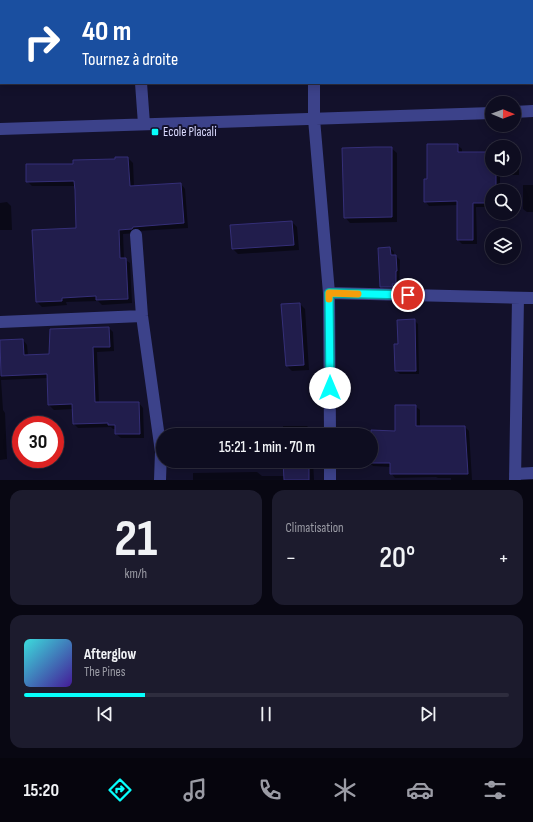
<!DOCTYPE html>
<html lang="fr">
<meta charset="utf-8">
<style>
body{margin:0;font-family:"Sofia Sans Condensed",sans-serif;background:#1c1b2d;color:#f1f3f6;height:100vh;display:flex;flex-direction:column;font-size:15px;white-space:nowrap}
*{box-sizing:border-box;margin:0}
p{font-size:13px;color:#9b9ca5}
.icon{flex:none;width:22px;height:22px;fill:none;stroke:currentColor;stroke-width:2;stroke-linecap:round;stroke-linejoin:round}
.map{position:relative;height:480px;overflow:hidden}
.sheet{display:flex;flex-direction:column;gap:10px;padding:10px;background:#080712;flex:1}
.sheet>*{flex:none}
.top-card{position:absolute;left:0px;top:0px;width:533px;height:84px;box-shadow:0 2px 10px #0003,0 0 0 1px #2e2d3e;background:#1a4fa0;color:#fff;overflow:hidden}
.needle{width:26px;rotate:91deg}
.fabs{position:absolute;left:485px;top:96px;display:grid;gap:8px}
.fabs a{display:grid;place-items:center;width:36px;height:36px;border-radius:50%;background:#0e0d20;box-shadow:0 2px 10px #0003,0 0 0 1px #2e2d3e;font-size:20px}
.speed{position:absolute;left:12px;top:416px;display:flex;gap:8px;font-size:20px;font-weight:700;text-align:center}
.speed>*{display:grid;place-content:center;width:52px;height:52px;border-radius:50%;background:#0e0d20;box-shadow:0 2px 10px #0003,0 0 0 1px #2e2d3e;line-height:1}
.speed .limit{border:6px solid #d22;background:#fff;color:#111}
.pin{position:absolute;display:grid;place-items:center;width:34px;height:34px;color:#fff;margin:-17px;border:2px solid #fff;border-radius:50%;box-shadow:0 1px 4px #0007}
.me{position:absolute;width:44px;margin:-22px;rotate:0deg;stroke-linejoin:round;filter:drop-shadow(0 0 3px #0008)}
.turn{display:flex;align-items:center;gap:14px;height:84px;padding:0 16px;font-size:18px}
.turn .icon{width:52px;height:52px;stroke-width:2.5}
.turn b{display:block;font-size:28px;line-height:34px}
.big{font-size:30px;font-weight:600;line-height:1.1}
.sheet .widget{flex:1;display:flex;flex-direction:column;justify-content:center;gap:6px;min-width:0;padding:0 14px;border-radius:12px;background:#1c1b2d}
.sheet .dial{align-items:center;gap:0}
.dial b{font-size:52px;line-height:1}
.song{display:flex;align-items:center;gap:12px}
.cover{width:48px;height:48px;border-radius:6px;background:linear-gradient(135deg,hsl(180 70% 55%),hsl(260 70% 35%))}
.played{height:4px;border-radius:2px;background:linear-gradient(90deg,#07fffc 25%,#2e2d3e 25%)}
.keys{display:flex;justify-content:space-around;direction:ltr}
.heat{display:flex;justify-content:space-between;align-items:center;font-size:22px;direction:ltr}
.sheet .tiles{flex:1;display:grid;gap:10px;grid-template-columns:1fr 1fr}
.widget:last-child{grid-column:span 2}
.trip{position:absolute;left:156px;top:428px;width:222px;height:40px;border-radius:20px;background:#0e0d20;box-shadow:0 2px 10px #0003,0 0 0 1px #2e2d3e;font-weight:600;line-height:40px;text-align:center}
.dock{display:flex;height:64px;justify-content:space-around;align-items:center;background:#06050d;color:#9b9ca5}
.dock .icon{width:28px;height:28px}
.dock .selected{color:#07fffc}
.dock b{font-size:18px;color:#f1f3f6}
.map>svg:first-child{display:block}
</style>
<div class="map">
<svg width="533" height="480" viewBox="0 0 533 480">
<rect width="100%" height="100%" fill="#13112b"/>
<path fill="#0007" d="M 177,0 L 220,0 L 220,1 L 177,1 Z
M 252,0 L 278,0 L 278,1 L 252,1 Z
M 336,0 L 385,0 L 385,1 L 336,1 Z
M 466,0 L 494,0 L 494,1 L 466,1 Z
M 516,0 L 533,0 L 533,50 L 532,50 L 532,1 Z
M 0,24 L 1,24 L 1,54 L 0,54 Z
M 457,145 L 462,149 L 462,153 L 492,153 L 492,169 L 514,169 L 514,157 L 519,161 L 519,175 L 500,175 L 500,191 L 492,191 L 492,207 L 476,207 L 477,244 L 462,244 L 458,240 L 458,205 L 429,206 L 425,201 L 428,180 Z
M 391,148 L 397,153 L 397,222 L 350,223 L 345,217 Z
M 128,158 L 133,163 L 134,187 L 181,184 L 185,189 L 188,228 L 138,231 L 136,233 L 123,234 L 124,259 L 130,263 L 132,303 L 102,305 L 98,301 L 66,302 L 67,305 L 42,307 L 37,302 L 33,231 L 77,228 L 75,186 L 32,186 L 27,181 L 74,165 L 74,161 Z
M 523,185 L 533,185 L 533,212 L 527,212 L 523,209 Z
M 7,202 L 11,206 L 12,230 L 0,230 L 0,203 Z
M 292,222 L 297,227 L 299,250 L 238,254 L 233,249 Z
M 390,248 L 394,252 L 394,256 L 396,256 L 400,260 L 399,287 L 395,288 L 396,290 L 385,290 L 381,286 Z
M 300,304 L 305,309 L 309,370 L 292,371 L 287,366 L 282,305 Z
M 414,320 L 418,324 L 419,374 L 400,374 L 396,371 L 399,345 Z
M 109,328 L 113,332 L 114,351 L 97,352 L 99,403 L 139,403 L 143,408 L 144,438 L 121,438 L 116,434 L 116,429 L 113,429 L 111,427 L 78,428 L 74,424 L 73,409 L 54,410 L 49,405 L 48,378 L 1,380 L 3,410 L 5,413 L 7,459 L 0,460 L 0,341 L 23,340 L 27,345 L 28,356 L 50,355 Z
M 415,406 L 420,410 L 420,427 L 465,427 L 469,431 L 472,480 L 451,480 L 451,478 L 438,478 L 436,477 L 395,478 L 391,473 L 391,467 L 373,466 L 369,462 L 371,461 L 371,435 L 369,435 L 369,431 L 396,432 Z
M 283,426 L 307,426 L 312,431 L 312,435 L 284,435 Z
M 284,461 L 313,461 L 314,480 L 193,480 L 193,473 L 257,472 L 262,476 L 285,476 Z"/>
<path fill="#211d4c" stroke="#352f78" d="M 427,144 L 458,144 L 458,152 L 492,152 L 492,169 L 514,169 L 514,156 L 516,156 L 516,171 L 496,171 L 496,191 L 492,191 L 492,203 L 473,203 L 473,240 L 457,240 L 457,201 L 424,202 L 424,179 L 427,179 Z
M 375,147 L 392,147 L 392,217 L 344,218 L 342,148 Z
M 115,157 L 128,157 L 130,186 L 181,183 L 184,223 L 133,227 L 132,229 L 119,230 L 120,258 L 126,258 L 128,299 L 96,300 L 96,296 L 62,298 L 62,301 L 36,302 L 32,230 L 76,228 L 75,190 L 74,181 L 26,182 L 26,164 L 73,164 L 73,160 L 115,159 Z
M 292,221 L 294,245 L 232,249 L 230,225 Z
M 390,247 L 391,255 L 396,255 L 397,271 L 396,271 L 396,284 L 392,284 L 393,287 L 380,287 L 378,248 Z
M 300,303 L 304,365 L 286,366 L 281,304 Z
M 415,319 L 416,371 L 395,371 L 394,344 L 398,344 L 397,320 Z
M 109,327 L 110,347 L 93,347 L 95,402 L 139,402 L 140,434 L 115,434 L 115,425 L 108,425 L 108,423 L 73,424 L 72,404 L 48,405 L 47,374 L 1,376 L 0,340 L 23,339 L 24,355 L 49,354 L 50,329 Z
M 395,405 L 416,405 L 416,426 L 465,426 L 468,474 L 390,474 L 390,463 L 371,463 L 371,430 L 395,431 Z
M 283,461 L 309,461 L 309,480 L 284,480 Z"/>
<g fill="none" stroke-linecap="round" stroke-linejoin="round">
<path stroke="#3c428a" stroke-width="12" d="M 136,0 L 136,1
M 313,0 L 313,1
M 141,83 L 144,124
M 314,83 L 314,119 L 329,293 L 330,435
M 514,112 L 533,111
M 0,129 L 492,113
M 136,235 L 142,316 L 161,452 L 160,480
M 329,293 L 533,298
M 0,322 L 142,316
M 330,461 L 330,480
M 515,474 L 533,473
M 515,480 L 518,298"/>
</g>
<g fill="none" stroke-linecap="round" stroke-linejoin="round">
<g stroke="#05a6a4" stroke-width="10">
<path id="route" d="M 330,388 L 329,293 L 408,295"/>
</g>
<use href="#route" stroke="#07fffc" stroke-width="7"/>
<path stroke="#f59e0b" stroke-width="7" d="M 329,299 L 329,293 L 358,294"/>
</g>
<rect fill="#07fffc" stroke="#13112b" stroke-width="1.5" x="151" y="128" width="8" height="8" rx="2"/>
<g text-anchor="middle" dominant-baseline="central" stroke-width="4" stroke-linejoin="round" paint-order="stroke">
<g font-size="13" fill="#dbdbff" stroke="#13112b" text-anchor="start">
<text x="163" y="132">Ecole Placali</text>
</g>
</g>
</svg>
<div class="fabs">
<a><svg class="needle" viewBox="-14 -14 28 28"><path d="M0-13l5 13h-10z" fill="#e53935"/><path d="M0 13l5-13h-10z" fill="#9b9ca5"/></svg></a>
<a><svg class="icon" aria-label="sound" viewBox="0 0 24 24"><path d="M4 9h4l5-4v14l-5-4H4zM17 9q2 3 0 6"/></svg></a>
<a><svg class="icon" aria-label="search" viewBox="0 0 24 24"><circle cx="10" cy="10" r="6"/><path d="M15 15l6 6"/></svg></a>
<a><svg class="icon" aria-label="layers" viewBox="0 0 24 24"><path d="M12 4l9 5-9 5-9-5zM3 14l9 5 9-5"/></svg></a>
</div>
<div class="speed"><div class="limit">30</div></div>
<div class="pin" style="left:408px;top:295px;background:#d93025"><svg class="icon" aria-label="arrive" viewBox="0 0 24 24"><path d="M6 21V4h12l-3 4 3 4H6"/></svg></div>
<svg class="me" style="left:330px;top:388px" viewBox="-20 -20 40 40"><circle r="19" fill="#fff"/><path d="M0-13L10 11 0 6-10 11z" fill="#07fffc"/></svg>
<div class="trip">15:21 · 1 min · 70 m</div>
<div class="top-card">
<div class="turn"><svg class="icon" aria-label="right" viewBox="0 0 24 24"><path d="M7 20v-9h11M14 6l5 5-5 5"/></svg><div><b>40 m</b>Tournez à droite</div></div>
</div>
</div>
<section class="sheet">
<div class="tiles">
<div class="widget dial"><b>21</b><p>km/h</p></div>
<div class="widget"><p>Climatisation</p>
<div class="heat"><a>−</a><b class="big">20°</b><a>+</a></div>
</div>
<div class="widget">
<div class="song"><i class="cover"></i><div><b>Afterglow</b><p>The Pines</p></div></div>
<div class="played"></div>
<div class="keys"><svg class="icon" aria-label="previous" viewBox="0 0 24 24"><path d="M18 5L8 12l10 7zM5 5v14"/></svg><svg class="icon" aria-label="pause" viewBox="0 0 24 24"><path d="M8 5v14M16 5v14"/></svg><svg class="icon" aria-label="next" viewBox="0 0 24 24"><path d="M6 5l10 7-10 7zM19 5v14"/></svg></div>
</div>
</div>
</section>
<nav class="dock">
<b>15:20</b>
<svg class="icon selected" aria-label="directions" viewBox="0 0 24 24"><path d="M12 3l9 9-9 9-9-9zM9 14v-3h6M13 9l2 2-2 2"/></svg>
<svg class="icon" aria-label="music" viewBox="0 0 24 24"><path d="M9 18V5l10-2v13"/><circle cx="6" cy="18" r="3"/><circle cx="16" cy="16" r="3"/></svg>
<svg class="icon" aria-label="phone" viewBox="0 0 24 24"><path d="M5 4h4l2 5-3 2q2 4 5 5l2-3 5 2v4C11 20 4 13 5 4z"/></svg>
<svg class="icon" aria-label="climate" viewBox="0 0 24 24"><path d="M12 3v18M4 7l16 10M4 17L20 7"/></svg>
<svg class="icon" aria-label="car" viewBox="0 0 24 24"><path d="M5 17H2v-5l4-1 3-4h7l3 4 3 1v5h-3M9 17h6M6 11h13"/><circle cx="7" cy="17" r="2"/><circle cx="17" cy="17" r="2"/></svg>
<svg class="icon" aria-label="filters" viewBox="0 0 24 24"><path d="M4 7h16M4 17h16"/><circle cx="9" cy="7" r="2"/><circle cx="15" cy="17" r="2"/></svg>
</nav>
